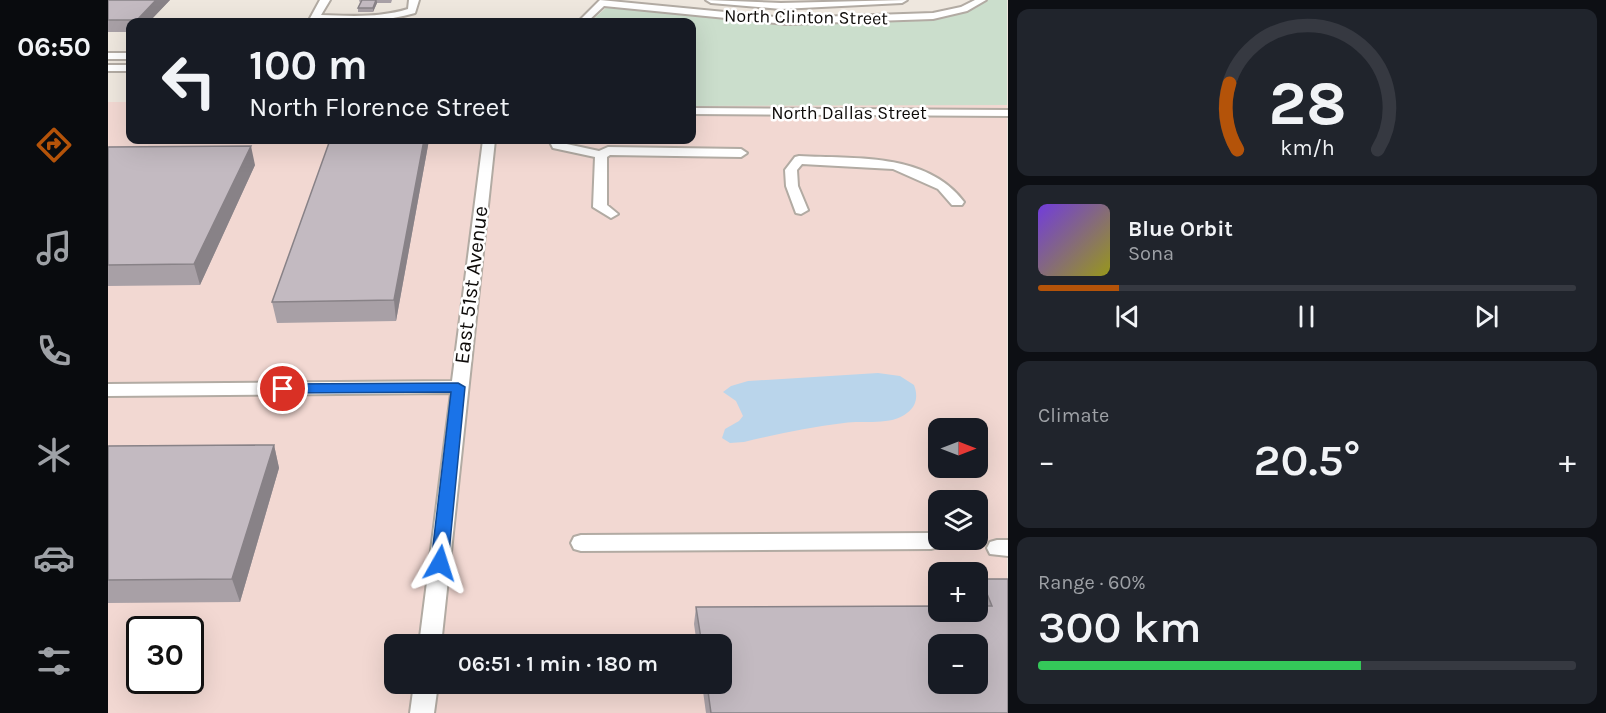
<!DOCTYPE html>
<meta charset="utf-8">
<style>
body{margin:0;font-family:Karla,sans-serif;background:#20242c;color:#f1f3f6;height:100vh;display:flex;flex-direction:column;font-size:22px;white-space:nowrap}
*{box-sizing:border-box;margin:0}
p{font-size:20px;color:#9ea1a6}
.icon{flex:none;width:33px;height:33px;fill:none;stroke:currentColor;stroke-width:2;stroke-linecap:round;stroke-linejoin:round}
.map{position:relative;flex:1;overflow:hidden}
.side{display:flex;flex-direction:column;gap:9px;padding:9px;background:#0d0f14;width:598px}
.side>*{flex:none}
.banner{position:absolute;left:18px;top:18px;width:570px;height:126px;border-radius:12px;box-shadow:0 6px 24px #0002;background:#171b24;color:#f1f3f6;overflow:hidden}
.needle{width:39px;rotate:90deg}
.buttons{position:absolute;left:820px;top:418px;display:grid;gap:12px}
.buttons a{display:grid;place-items:center;width:60px;height:60px;border-radius:12px;background:#171b24;box-shadow:0 6px 24px #0002;font-size:30px}
.speed{position:absolute;left:18px;top:616px;display:flex;gap:12px;font-size:30px;font-weight:700;text-align:center}
.speed>*{display:grid;place-content:center;width:78px;height:78px;border-radius:50%;background:#171b24;box-shadow:0 6px 24px #0002;line-height:1}
.speed .limit{border:3px solid #111;border-radius:9px;background:#fff;color:#111}
.pin{position:absolute;display:grid;place-items:center;width:51px;height:51px;color:#fff;margin:-26px;border:3px solid #fff;border-radius:50%;box-shadow:0 2px 6px #0007}
.me{position:absolute;width:66px;margin:-33px;rotate:6deg;stroke-linejoin:round;filter:drop-shadow(0 0 4px #0008)}
.turn{display:flex;align-items:center;gap:21px;height:126px;padding:0 24px;font-size:27px}
.turn .icon{width:78px;height:78px;stroke-width:2.5}
.turn b{display:block;font-size:42px;line-height:51px}
.big{font-size:45px;font-weight:600;line-height:1.1}
.side .card{flex:1;display:flex;flex-direction:column;justify-content:center;gap:9px;min-width:0;padding:0 21px;border-radius:12px;background:#20242c}
.side .dial{align-items:center;gap:0}
.dial svg{height:156px;overflow:visible;fill:none;stroke:#363941;stroke-width:7;stroke-linecap:round;text-anchor:middle}
.dial text{fill:#f1f3f6;stroke:none}
.song{display:flex;align-items:center;gap:18px}
.cover{width:72px;height:72px;border-radius:9px;background:linear-gradient(135deg,hsl(260 70% 55%),hsl(60 70% 35%))}
.played{height:6px;border-radius:3px;background:linear-gradient(90deg,#b45309 15%,#363941 15%)}
.keys{display:flex;justify-content:space-around;direction:ltr}
.heat{display:flex;justify-content:space-between;align-items:center;font-size:33px;direction:ltr}
.charge{height:9px;border-radius:4px;background:linear-gradient(90deg,#34c759 60%,#363941 0)}
.trip{position:absolute;left:276px;top:634px;width:348px;height:60px;border-radius:12px;background:#171b24;box-shadow:0 6px 24px #0002;font-weight:600;line-height:60px;text-align:center}
main{display:flex;flex:1;min-height:0}
.menu{display:flex;flex-direction:column;width:108px;justify-content:space-around;align-items:center;background:#090b0e;color:#9ea1a6}
.menu .icon{width:42px;height:42px}
.menu .on{color:#b45309}
.menu b{font-size:27px;color:#f1f3f6}
.map>svg:first-child{display:block}
</style>
<main>
<nav class="menu">
<b>06:50</b>
<svg class="icon on" aria-label="directions" viewBox="0 0 24 24"><path d="M12 3l9 9-9 9-9-9zM9 14v-3h6M13 9l2 2-2 2"/></svg>
<svg class="icon" aria-label="music" viewBox="0 0 24 24"><path d="M9 18V5l10-2v13"/><circle cx="6" cy="18" r="3"/><circle cx="16" cy="16" r="3"/></svg>
<svg class="icon" aria-label="phone" viewBox="0 0 24 24"><path d="M5 4h4l2 5-3 2q2 4 5 5l2-3 5 2v4C11 20 4 13 5 4z"/></svg>
<svg class="icon" aria-label="climate" viewBox="0 0 24 24"><path d="M12 3v18M4 7l16 10M4 17L20 7"/></svg>
<svg class="icon" aria-label="car" viewBox="0 0 24 24"><path d="M5 17H2v-5l4-1 3-4h7l3 4 3 1v5h-3M9 17h6M6 11h13"/><circle cx="7" cy="17" r="2"/><circle cx="17" cy="17" r="2"/></svg>
<svg class="icon" aria-label="filters" viewBox="0 0 24 24"><path d="M4 7h16M4 17h16"/><circle cx="9" cy="7" r="2"/><circle cx="15" cy="17" r="2"/></svg>
</nav>
<div class="map">
<svg width="900" height="713" viewBox="0 0 900 713">
<rect width="100%" height="100%" fill="#eee7de"/>
<path fill="#f2d8d2" fill-rule="evenodd" d="M 0,102 L 22,102 L 22,140 L 584,140 L 584,103 L 899,104 L 899,713 L 0,713 ZM 831,429 L 870,429 L 870,468 L 831,468 ZM 831,501 L 870,501 L 870,540 L 831,540 ZM 831,573 L 870,573 L 870,612 L 831,612 ZM 32,630 L 82,630 L 82,681 L 32,681 ZM 286,645 L 614,645 L 614,684 L 286,684 ZM 831,645 L 870,645 L 870,684 L 831,684 Z"/>
<path fill="#cbdecc" d="M 880,0 L 899,0 L 899,105 L 584,106 L 584,22 L 482,22 L 499,7 L 645,22 L 690,23 L 810,21 L 841,17 L 866,9 Z"/>
<path fill="#bad5eb" d="M 770,373 L 792,376 L 806,385 C 810,395 809,406 799,413 C 783,426 756,420 736,423 C 703,427 669,434 636,442 L 622,443 L 614,438 L 617,429 L 631,421 L 635,416 L 628,401 L 615,392 L 623,386 L 640,381 Z"/>
<g fill="none" stroke-linecap="round" stroke-linejoin="round">
<g stroke="#b2aba3" stroke-width="4">
<path id="minor" d="M 212,0 L 222,0 L 213,15 C 242,16 271,18 300,9 L 301,0 L 311,0 L 307,13 C 273,23 234,22 200,22 Z
M 492,0 L 678,18 L 825,13 L 853,7 L 867,0 L 878,0 L 859,11 L 825,19 L 678,24 L 496,6 L 479,22 L 470,22 Z
M 598,0 L 673,3 L 799,0 L 794,3 L 673,9 L 603,3 Z
M 0,53 L 22,53 L 22,59 L 0,59 Z
M 0,65 L 22,65 L 22,71 L 0,71 Z
M 584,108 L 900,110 L 900,116 L 584,114 Z
M 375,140 L 387,140 L 333,645 L 311,645 L 343,393 L 0,396 L 0,384 L 344,381 Z
M 441,140 L 453,140 L 454,143 L 491,151 L 500,147 L 633,149 L 639,153 L 633,157 L 502,155 L 499,157 L 499,205 L 510,214 L 503,218 L 485,207 L 487,157 L 445,148 Z
M 691,156 C 746,159 819,152 856,202 L 854,205 L 844,205 L 830,189 L 785,169 L 694,164 L 689,170 L 690,186 L 700,210 L 693,214 L 688,213 L 678,186 L 677,170 L 687,157 Z
M 823,533 L 830,535 L 833,541 L 830,547 L 823,549 L 473,551 L 466,549 L 463,543 L 466,537 L 473,535 Z
M 889,540 L 900,540 L 900,556 L 882,554 L 879,548 L 882,542 Z
M 306,684 L 330,684 L 326,713 L 302,713 Z"/>
</g>
<use href="#minor" fill="#fff" fill-rule="evenodd"/>
</g>
<path fill="#a8a0a6" d="M 0,0 L 62,0 L 41,22 L 22,22 L 22,32 L 0,32 Z
M 251,0 L 284,0 L 283,3 L 269,3 L 265,12 L 250,12 L 250,8 L 252,3 Z
M 321,140 L 288,321 L 169,323 L 164,302 Z
M 0,147 L 147,165 L 92,285 L 0,286 Z
M 166,445 L 171,468 L 132,602 L 0,603 L 0,446 Z
M 873,579 L 900,579 L 900,713 L 598,713 L 594,684 L 614,684 L 614,645 L 589,645 L 586,624 L 588,607 L 870,612 L 870,585 Z"/>
<path fill="#888287" d="M 48,0 L 62,0 L 41,22 L 30,22 L 29,20 Z
M 269,0 L 269,3 L 265,12 L 265,8 Z
M 316,140 L 321,140 L 288,321 L 286,300 Z
M 143,146 L 147,165 L 92,285 L 86,264 Z
M 166,445 L 171,468 L 132,602 L 124,579 Z"/>
<path fill="#c3bac1" stroke="#888287" stroke-width="1.5" fill-rule="evenodd" d="M 0,0 L 48,0 L 29,20 L 0,20 Z
M 254,0 L 268,0 L 265,8 L 250,8 Z
M 222,140 L 316,140 L 286,300 L 164,302 Z
M 143,146 L 86,264 L 0,265 L 0,147 Z
M 166,445 L 124,579 L 0,580 L 0,446 Z
M 873,579 L 900,579 L 900,713 L 603,713 L 599,684 L 614,684 L 614,645 L 594,645 L 588,607 L 831,606 L 831,612 L 870,612 L 870,606 L 884,606 ZM 831,645 L 870,645 L 870,684 L 831,684 Z"/>
<path fill="#1a73e8" stroke="#114b97" stroke-width="1.5" d="M 350,383 L 357,387 L 340,563 L 338,568 L 332,570 L 325,568 L 323,563 L 343,392 L 175,393 L 167,389 L 175,384 Z"/>
<g text-anchor="middle" dominant-baseline="central" stroke-width="5" stroke-linejoin="round" paint-order="stroke">
<g font-size="18" fill="#0e0b09" stroke="#fff">
<text transform="translate(698 17) rotate(1)">North Clinton Street</text>
<text x="741" y="113">North Dallas Street</text>
</g>
<g font-size="21" fill="#0e0b09" stroke="#fff">
<text transform="translate(363 285) rotate(-83)">East 51st Avenue</text>
</g>
</g>
</svg>
<div class="buttons">
<a><svg class="needle" viewBox="-14 -14 28 28"><path d="M0-13l5 13h-10z" fill="#e53935"/><path d="M0 13l5-13h-10z" fill="#9ea1a6"/></svg></a>
<a><svg class="icon" aria-label="layers" viewBox="0 0 24 24"><path d="M12 4l9 5-9 5-9-5zM3 14l9 5 9-5"/></svg></a>
<a>+</a>
<a>−</a>
</div>
<div class="speed"><div class="limit">30</div></div>
<div class="pin" style="left:175px;top:389px;background:#d93025"><svg class="icon" aria-label="arrive" viewBox="0 0 24 24"><path d="M6 21V4h12l-3 4 3 4H6"/></svg></div>
<svg class="me" style="left:332px;top:563px" viewBox="-20 -20 40 40"><path d="M0-17L14 15 0 8-14 15z" fill="#1a73e8" stroke="#fff" stroke-width="4"/></svg>
<div class="trip">06:51 · 1 min · 180 m</div>
<div class="banner">
<div class="turn"><svg class="icon" aria-label="left" viewBox="0 0 24 24"><path d="M17 20v-9H6M10 6l-5 5 5 5"/></svg><div><b>100 m</b>North Florence Street</div></div>
</div>
</div>
<section class="side">
<div class="card dial"><svg viewBox="0 0 100 80">
<path d="M14 69A42 42 0 1 1 86 69"/>
<path d="M14 69A42 42 0 0 1 10 35" stroke="#b45309"/>
<text x="50" y="56" font-size="32" font-weight="700">28</text>
<text x="50" y="72" font-size="11">km/h</text>
</svg></div>
<div class="card">
<div class="song"><i class="cover"></i><div><b>Blue Orbit</b><p>Sona</p></div></div>
<div class="played"></div>
<div class="keys"><svg class="icon" aria-label="previous" viewBox="0 0 24 24"><path d="M18 5L8 12l10 7zM5 5v14"/></svg><svg class="icon" aria-label="pause" viewBox="0 0 24 24"><path d="M8 5v14M16 5v14"/></svg><svg class="icon" aria-label="next" viewBox="0 0 24 24"><path d="M6 5l10 7-10 7zM19 5v14"/></svg></div>
</div>
<div class="card"><p>Climate</p>
<div class="heat"><a>−</a><b class="big">20.5°</b><a>+</a></div>
</div>
<div class="card"><p>Range · 60%</p><b class="big">300 km</b><div class="charge"></div></div>
</section>
</main>
